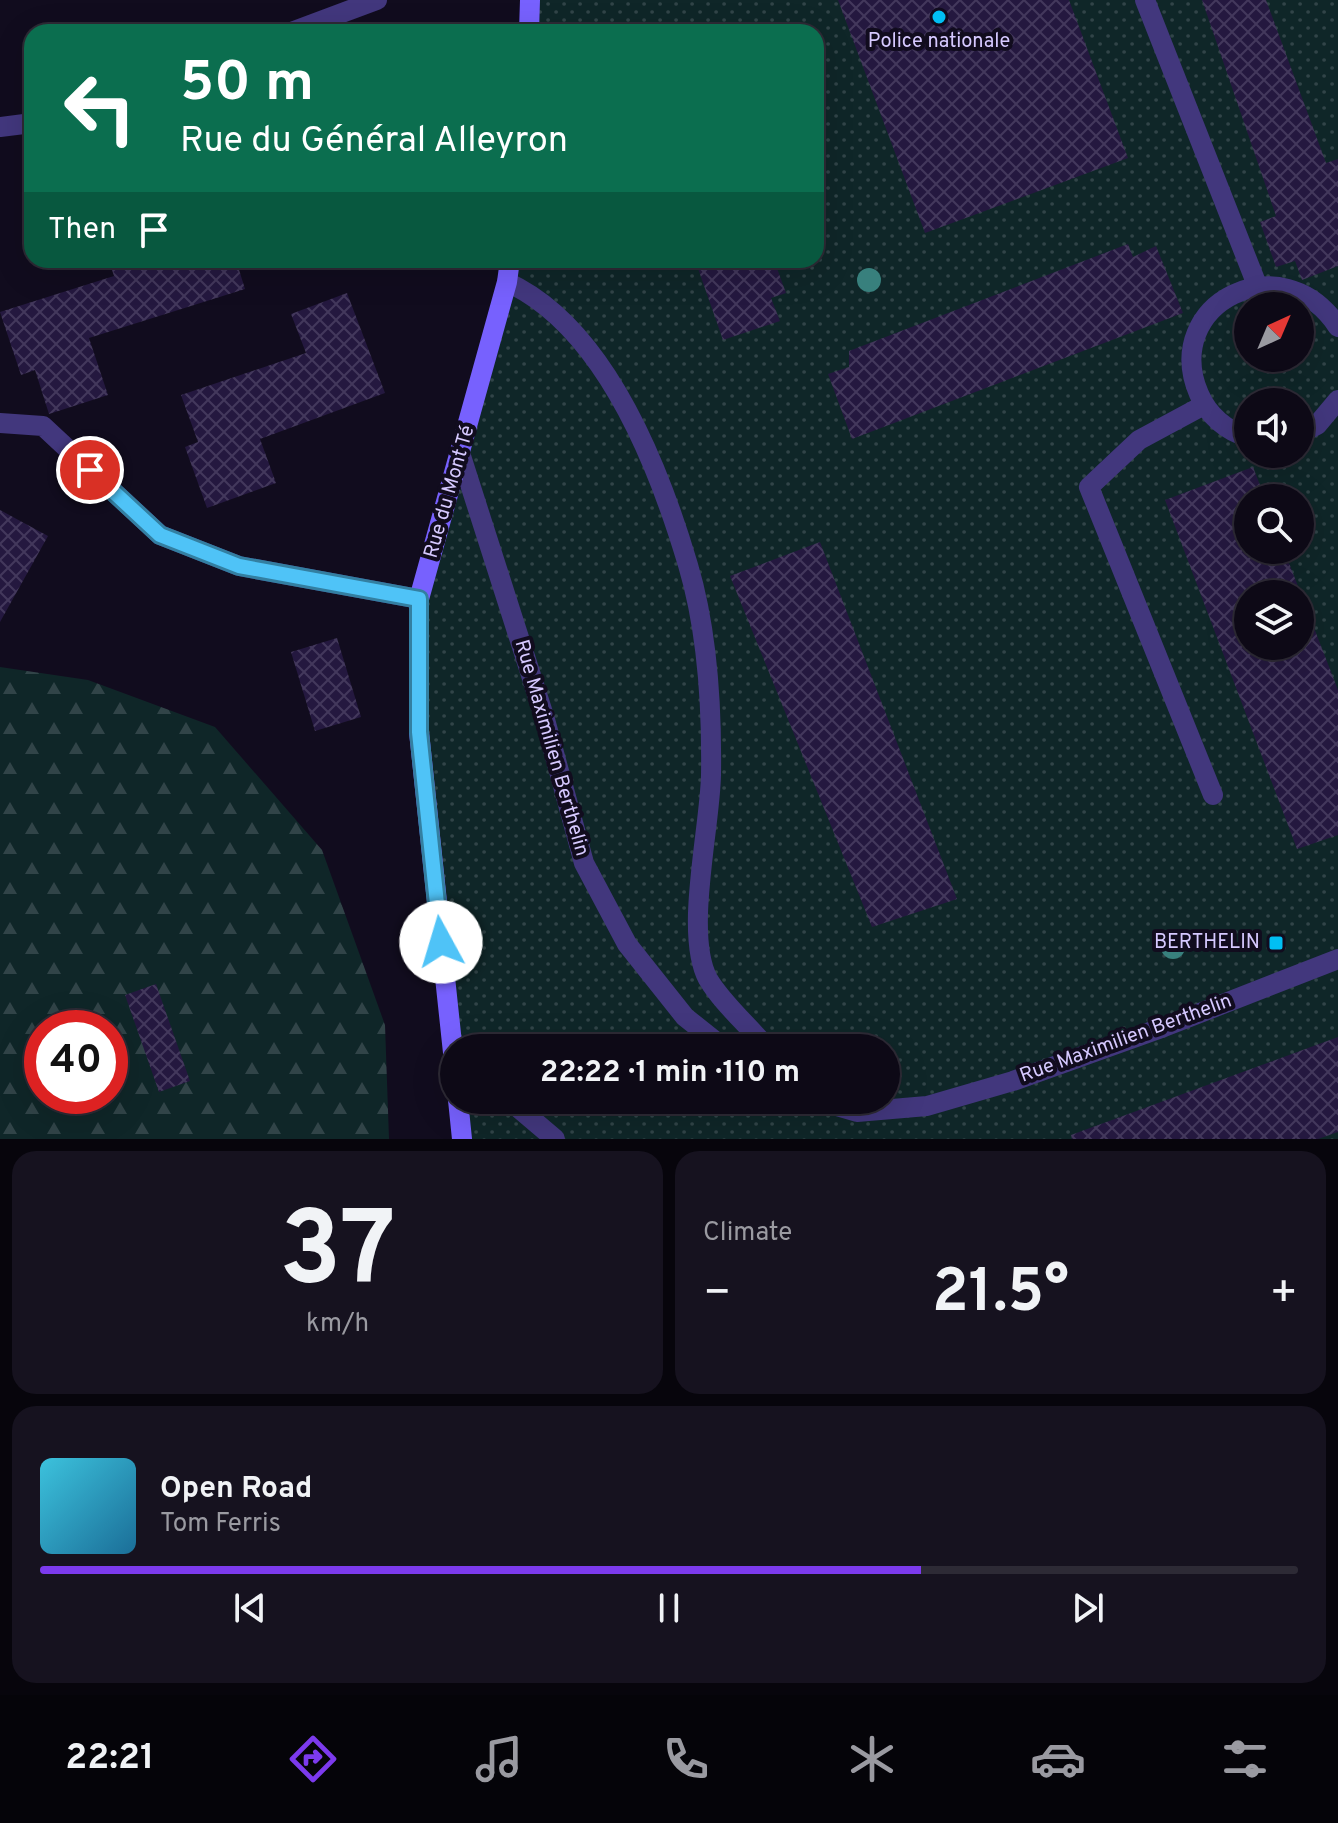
<!DOCTYPE html>
<meta charset="utf-8">
<style>
body{margin:0;font-family:Overpass,sans-serif;background:#16121f;color:#f1f3f6;height:100vh;display:flex;flex-direction:column;font-size:30px;white-space:nowrap}
*{box-sizing:border-box;margin:0}
p{font-size:26px;color:#9a9aa1}
.icon{flex:none;width:44px;height:44px;fill:none;stroke:currentColor;stroke-width:2;stroke-linecap:round;stroke-linejoin:round}
.map{position:relative;height:1139px;overflow:hidden}
.side{display:flex;flex-direction:column;gap:12px;padding:12px;background:#07050c;flex:1}
.side>*{flex:none}
.guide{position:absolute;left:24px;top:24px;width:800px;height:244px;border-radius:24px;box-shadow:0 8px 32px #0002,0 0 0 2px #2d2a35;background:#0b6e4f;color:#fff;overflow:hidden}
.needle{width:52px;rotate:44deg}
.buttons{position:absolute;left:1234px;top:292px;display:grid;gap:16px}
.buttons a{display:grid;place-items:center;width:80px;height:80px;border-radius:50%;background:#0d0916;box-shadow:0 8px 32px #0002,0 0 0 2px #2d2a35;font-size:40px}
.speed{position:absolute;left:24px;top:1010px;display:flex;gap:16px;font-size:40px;font-weight:700;text-align:center}
.speed>*{display:grid;place-content:center;width:104px;height:104px;border-radius:50%;background:#0d0916;box-shadow:0 8px 32px #0002,0 0 0 2px #2d2a35;line-height:1}
.speed .limit{border:12px solid #d22;background:#fff;color:#111}
.pin{position:absolute;display:grid;place-items:center;width:68px;height:68px;color:#fff;margin:-34px;border:4px solid #fff;border-radius:50%;box-shadow:0 2px 8px #0007}
.me{position:absolute;width:88px;margin:-44px;rotate:354deg;stroke-linejoin:round;filter:drop-shadow(0 0 6px #0008)}
.turn{display:flex;align-items:center;gap:28px;height:168px;padding:0 24px;font-size:36px}
.turn .icon{width:104px;height:104px;stroke-width:2.5}
.turn b{display:block;font-size:56px;line-height:68px}
.then{display:flex;align-items:center;height:76px;padding:0 24px;background:#0003;gap:16px;font-size:30px}
.big{font-size:60px;font-weight:700;line-height:1.1}
.side .tile{flex:1;display:flex;flex-direction:column;justify-content:center;gap:12px;min-width:0;padding:0 28px;border-radius:24px;background:#16121f}
.side .dial{align-items:center;gap:0}
.dial b{font-size:104px;line-height:1}
.song{display:flex;align-items:center;gap:24px}
.cover{width:96px;height:96px;border-radius:12px;background:linear-gradient(135deg,hsl(190 70% 55%),hsl(200 70% 35%))}
.played{height:8px;border-radius:4px;background:linear-gradient(90deg,#7c3aed 70%,#2d2a35 70%)}
.keys{display:flex;justify-content:space-around;direction:ltr}
.heat{display:flex;justify-content:space-between;align-items:center;font-size:44px;direction:ltr}
.side .tiles{flex:1;display:grid;gap:12px;grid-template-columns:1fr 1fr}
.tile:last-child{grid-column:span 2}
.trip{position:absolute;left:440px;top:1034px;width:460px;height:80px;border-radius:40px;background:#0d0916;box-shadow:0 8px 32px #0002,0 0 0 2px #2d2a35;font-weight:700;line-height:80px;text-align:center}
.dock{display:flex;height:128px;justify-content:space-around;align-items:center;background:#050409;color:#9a9aa1}
.dock .icon{width:56px;height:56px}
.dock .selected{color:#7c3aed}
.dock b{font-size:36px;color:#f1f3f6}
.map>svg:first-child{display:block}
</style>
<div class="map">
<svg width="1338" height="1139" viewBox="0 0 1338 1139">
<defs>
<pattern id="grass-dots" width="8" height="8" patternUnits="userSpaceOnUse" patternTransform="scale(2)"><rect width="8" height="8" fill="#0f2628"/><path d="M2 2h.1M6 6h.1" fill="none" stroke="#314448" stroke-width="1.8" stroke-linecap="round"/></pattern>
<pattern id="forest-firs" width="22" height="20" patternUnits="userSpaceOnUse" patternTransform="scale(2)"><rect width="22" height="20" fill="#0f2628"/><path d="M5 1l3.5 6h-7zM16 11l3.5 6h-7z" fill="#314448"/></pattern>
<pattern id="building-cross-hatch" width="8" height="8" patternUnits="userSpaceOnUse" patternTransform="scale(2)"><rect width="8" height="8" fill="#24183f"/><path d="M0 0l8 8M0 8l8-8" fill="none" stroke="#43385c"/></pattern>
</defs>
<rect width="100%" height="100%" fill="#110c1e"/>
<path fill="url(#grass-dots)" fill-rule="evenodd" d="M 530,0 L 1338,0 L 1338,1139 L 462,1139 L 458,1100 L 886,1100 L 886,1048 L 454,1048 L 419,732 L 419,599 L 510,260 L 816,260 L 816,32 L 529,32 ZM 1248,306 L 1300,306 L 1300,358 L 1248,358 ZM 1248,402 L 1300,402 L 1300,454 L 1248,454 ZM 1248,498 L 1300,498 L 1300,550 L 1248,550 ZM 1248,594 L 1300,594 L 1300,646 L 1248,646 Z"/>
<path fill="url(#forest-firs)" fill-rule="evenodd" d="M 0,667 L 88,680 L 215,727 L 322,850 L 385,1025 L 389,1139 L 0,1139 ZM 42,1028 L 110,1028 L 110,1096 L 42,1096 Z"/>
<path fill="url(#building-cross-hatch)" fill-rule="evenodd" d="M 838,0 L 1069,0 L 1128,158 L 925,233 Z
M 1202,0 L 1266,0 L 1326,163 L 1338,159 L 1338,266 L 1302,280 L 1295,261 L 1276,267 L 1260,222 L 1276,216 Z
M 1128,244 L 1133,257 L 1156,246 L 1183,313 L 852,439 L 828,374 L 849,367 L 849,351 Z
M 133,260 L 236,260 L 245,289 L 89,338 L 108,395 L 49,414 L 35,370 L 21,375 L 0,312 L 114,276 L 111,267 Z
M 695,260 L 774,260 L 786,293 L 771,298 L 780,321 L 723,340 Z
M 347,293 L 385,393 L 260,439 L 276,483 L 207,508 L 185,447 L 198,442 L 181,395 L 306,353 L 291,314 Z
M 1253,467 L 1265,498 L 1248,498 L 1248,550 L 1284,550 L 1338,690 L 1338,835 L 1297,849 L 1165,500 ZM 1248,594 L 1300,594 L 1300,646 L 1248,646 Z
M 0,510 L 48,536 L 0,622 Z
M 820,542 L 957,899 L 872,927 L 730,576 Z
M 337,638 L 361,717 L 315,731 L 291,652 Z
M 156,984 L 190,1081 L 159,1092 L 125,995 Z
M 1338,1037 L 1338,1132 L 1318,1139 L 1072,1139 L 1071,1135 Z"/>
<g fill="none" stroke-linecap="round" stroke-linejoin="round">
<path stroke="#42377d" stroke-width="20" d="M 291,32 L 377,0
M 0,127 L 32,123
M 0,423 L 43,426 L 160,535 L 239,566 L 419,599"/>
<path stroke="#42377d" stroke-width="20" d="M 1145,0 L 1257,285
M 507,282 C 605,327 659,467 688,565 C 708,632 712,706 711,775 C 710,829 684,934 708,979 C 722,1003 749,1026 767,1048
M 1204,405 L 1139,440 L 1089,487 L 1213,795
M 1300,434 L 1317,425 L 1338,400
M 1248,437 C 1226,431 1208,415 1199,394 C 1160,303 1283,242 1338,327
M 461,456 L 544,716 L 584,863 L 627,944 L 685,1017 L 724,1048
M 509,1100 L 555,1139
M 816,1100 L 857,1112 L 927,1106 L 1013,1081 L 1164,1027 L 1338,959"/>
<path stroke="#7761fe" stroke-width="20" d="M 529,32 L 530,0
M 454,1062 L 419,732 L 419,599 L 507,282 L 510,260
M 458,1100 L 462,1139"/>
</g>
<g fill="#38807d">
<circle cx="869" cy="280" r="12"/>
<circle cx="1173" cy="947" r="12"/>
</g>
<g fill="none" stroke-linecap="round" stroke-linejoin="round">
<g stroke="#337fa1" stroke-width="20">
<path id="route" d="M 90,470 L 160,535 L 239,566 L 419,599 L 419,732 L 441,942"/>
</g>
<use href="#route" stroke="#4fc3f7" stroke-width="14"/>
</g>
<g fill="#01bff3" stroke="#110c1e" stroke-width="3">
<circle cx="939" cy="17" r="8"/>
<rect x="1268" y="935" width="16" height="16" rx="4"/>
</g>
<g text-anchor="middle" dominant-baseline="central" stroke-width="8" stroke-linejoin="round" paint-order="stroke">
<g font-size="20" fill="#d6c9ff" stroke="#110c1e">
<text x="939" y="42">Police nationale</text>
<text x="1260" y="943" text-anchor="end">BERTHELIN</text>
</g>
<g font-size="20" fill="#d6c9ff" stroke="#110c1e">
<text transform="translate(450 492) rotate(-74)">Rue du Mont Té</text>
<text transform="translate(551 748) rotate(74)">Rue Maximilien Berthelin</text>
<text transform="translate(1126 1039) rotate(-20)">Rue Maximilien Berthelin</text>
</g>
</g>
</svg>
<div class="buttons">
<a><svg class="needle" viewBox="-14 -14 28 28"><path d="M0-13l5 13h-10z" fill="#e53935"/><path d="M0 13l5-13h-10z" fill="#9a9aa1"/></svg></a>
<a><svg class="icon" aria-label="sound" viewBox="0 0 24 24"><path d="M4 9h4l5-4v14l-5-4H4zM17 9q2 3 0 6"/></svg></a>
<a><svg class="icon" aria-label="search" viewBox="0 0 24 24"><circle cx="10" cy="10" r="6"/><path d="M15 15l6 6"/></svg></a>
<a><svg class="icon" aria-label="layers" viewBox="0 0 24 24"><path d="M12 4l9 5-9 5-9-5zM3 14l9 5 9-5"/></svg></a>
</div>
<div class="speed"><div class="limit">40</div></div>
<div class="pin" style="left:90px;top:470px;background:#d93025"><svg class="icon" aria-label="arrive" viewBox="0 0 24 24"><path d="M6 21V4h12l-3 4 3 4H6"/></svg></div>
<svg class="me" style="left:441px;top:942px" viewBox="-20 -20 40 40"><circle r="19" fill="#fff"/><path d="M0-13L10 11 0 6-10 11z" fill="#4fc3f7"/></svg>
<div class="trip">22:22 · 1 min · 110 m</div>
<div class="guide">
<div class="turn"><svg class="icon" aria-label="left" viewBox="0 0 24 24"><path d="M17 20v-9H6M10 6l-5 5 5 5"/></svg><div><b>50 m</b>Rue du Général Alleyron</div></div>
<div class="then">Then<svg class="icon" aria-label="arrive" viewBox="0 0 24 24"><path d="M6 21V4h12l-3 4 3 4H6"/></svg></div>
</div>
</div>
<section class="side">
<div class="tiles">
<div class="tile dial"><b>37</b><p>km/h</p></div>
<div class="tile"><p>Climate</p>
<div class="heat"><a>−</a><b class="big">21.5°</b><a>+</a></div>
</div>
<div class="tile">
<div class="song"><i class="cover"></i><div><b>Open Road</b><p>Tom Ferris</p></div></div>
<div class="played"></div>
<div class="keys"><svg class="icon" aria-label="previous" viewBox="0 0 24 24"><path d="M18 5L8 12l10 7zM5 5v14"/></svg><svg class="icon" aria-label="pause" viewBox="0 0 24 24"><path d="M8 5v14M16 5v14"/></svg><svg class="icon" aria-label="next" viewBox="0 0 24 24"><path d="M6 5l10 7-10 7zM19 5v14"/></svg></div>
</div>
</div>
</section>
<nav class="dock">
<b>22:21</b>
<svg class="icon selected" aria-label="directions" viewBox="0 0 24 24"><path d="M12 3l9 9-9 9-9-9zM9 14v-3h6M13 9l2 2-2 2"/></svg>
<svg class="icon" aria-label="music" viewBox="0 0 24 24"><path d="M9 18V5l10-2v13"/><circle cx="6" cy="18" r="3"/><circle cx="16" cy="16" r="3"/></svg>
<svg class="icon" aria-label="phone" viewBox="0 0 24 24"><path d="M5 4h4l2 5-3 2q2 4 5 5l2-3 5 2v4C11 20 4 13 5 4z"/></svg>
<svg class="icon" aria-label="climate" viewBox="0 0 24 24"><path d="M12 3v18M4 7l16 10M4 17L20 7"/></svg>
<svg class="icon" aria-label="car" viewBox="0 0 24 24"><path d="M5 17H2v-5l4-1 3-4h7l3 4 3 1v5h-3M9 17h6M6 11h13"/><circle cx="7" cy="17" r="2"/><circle cx="17" cy="17" r="2"/></svg>
<svg class="icon" aria-label="filters" viewBox="0 0 24 24"><path d="M4 7h16M4 17h16"/><circle cx="9" cy="7" r="2"/><circle cx="15" cy="17" r="2"/></svg>
</nav>
